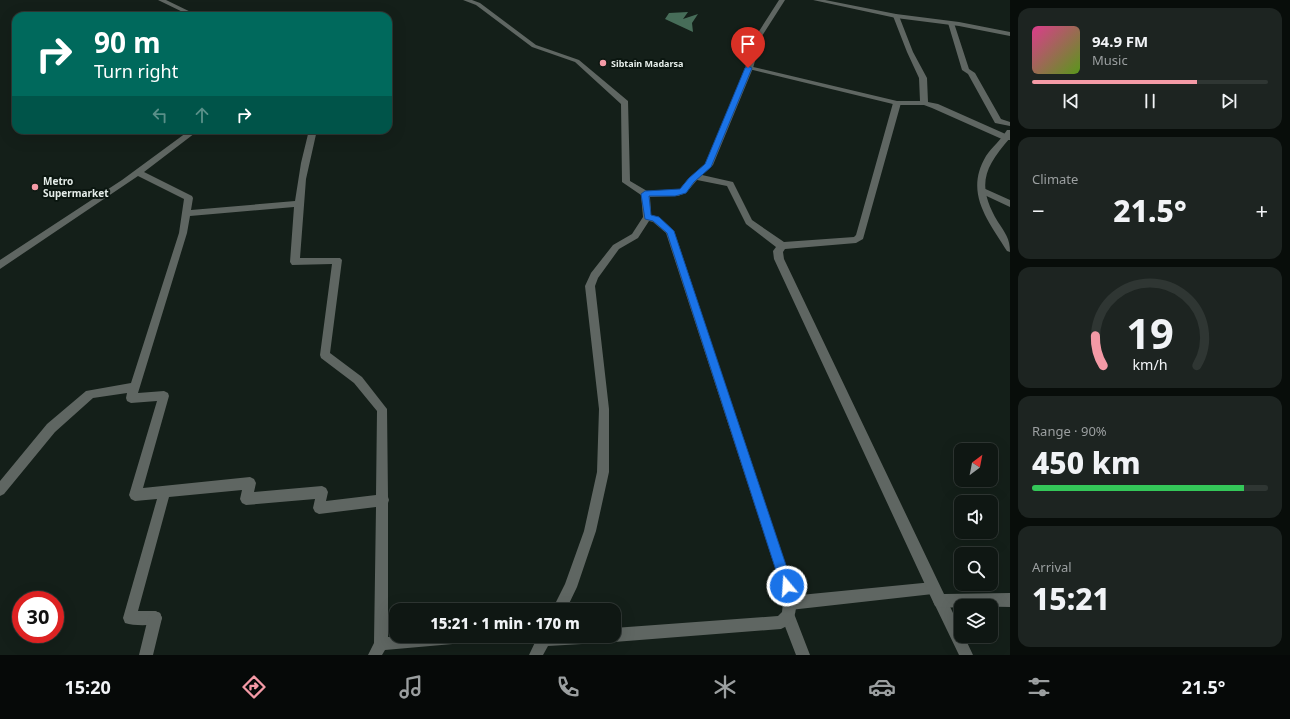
<!DOCTYPE html>
<meta charset="utf-8">
<style>
body{margin:0;font-family:"Noto Sans",sans-serif;background:#1d2421;color:#f1f3f6;height:100vh;display:flex;flex-direction:column;font-size:15px;white-space:nowrap}
*{box-sizing:border-box;margin:0}
p{font-size:13px;color:#9b9fa0}
.icon{flex:none;width:22px;height:22px;fill:none;stroke:currentColor;stroke-width:2;stroke-linecap:round;stroke-linejoin:round}
.map{position:relative;flex:1;overflow:hidden}
.details{display:flex;flex-direction:column;gap:8px;padding:8px;background:#080d0a;width:280px}
.details>*{flex:none}
.guide{position:absolute;left:12px;top:12px;width:380px;height:122px;border-radius:12px;box-shadow:0 4px 16px #0002,0 0 0 1px #2f3633;background:#00695c;color:#fff;overflow:hidden}
.needle{width:26px;rotate:32deg}
.fabs{position:absolute;left:954px;top:443px;display:grid;gap:8px}
.fabs a{display:grid;place-items:center;width:44px;height:44px;border-radius:8px;background:#0f1713;box-shadow:0 4px 16px #0002,0 0 0 1px #2f3633;font-size:20px}
.speed{position:absolute;left:12px;top:591px;display:flex;gap:8px;font-size:20px;font-weight:700;text-align:center}
.speed>*{display:grid;place-content:center;width:52px;height:52px;border-radius:50%;background:#0f1713;box-shadow:0 4px 16px #0002,0 0 0 1px #2f3633;line-height:1}
.speed .limit{border:6px solid #d22;background:#fff;color:#111}
.pin{position:absolute;display:grid;place-items:center;width:34px;height:34px;color:#fff;margin:-41px -17px;border-radius:50% 50% 50% 0;rotate:-45deg;box-shadow:0 0 4px #0007}
.pin .icon{rotate:45deg}
.me{position:absolute;width:44px;margin:-22px;rotate:342deg;stroke-linejoin:round;filter:drop-shadow(0 0 3px #0008)}
.turn{display:flex;align-items:center;gap:14px;height:84px;padding:0 16px;font-size:18px}
.turn .icon{width:52px;height:52px;stroke-width:2.5}
.turn b{display:block;font-size:28px;line-height:34px}
.lanes{display:flex;align-items:center;height:38px;padding:0 16px;background:#0003;justify-content:center;gap:20px;direction:ltr}
.lanes .off{opacity:.35}
.big{font-size:30px;font-weight:800;line-height:1.1}
.details .tile{flex:1;display:flex;flex-direction:column;justify-content:center;gap:6px;min-width:0;padding:0 14px;border-radius:12px;background:#1d2421}
.details .dial{align-items:center;gap:0}
.dial svg{height:104px;overflow:visible;fill:none;stroke:#2f3633;stroke-width:7;stroke-linecap:round;text-anchor:middle}
.dial text{fill:#f1f3f6;stroke:none}
.song{display:flex;align-items:center;gap:12px}
.cover{width:48px;height:48px;border-radius:6px;background:linear-gradient(135deg,hsl(330 70% 55%),hsl(90 70% 35%))}
.played{height:4px;border-radius:2px;background:linear-gradient(90deg,#f49aa6 70%,#2f3633 70%)}
.keys{display:flex;justify-content:space-around;direction:ltr}
.heat{display:flex;justify-content:space-between;align-items:center;font-size:22px;direction:ltr}
.charge{height:6px;border-radius:3px;background:linear-gradient(90deg,#34c759 90%,#2f3633 0)}
.trip{position:absolute;left:389px;top:603px;width:232px;height:40px;border-radius:12px;background:#0f1713;box-shadow:0 4px 16px #0002,0 0 0 1px #2f3633;font-weight:800;line-height:40px;text-align:center}
.menu{display:flex;height:64px;justify-content:space-around;align-items:center;background:#060908;color:#9b9fa0}
.menu .icon{width:28px;height:28px}
.menu .active{color:#f49aa6}
.menu b{font-size:18px;color:#f1f3f6}
main{display:flex;flex:1;min-height:0}
.map>svg:first-child{display:block}
</style>
<main>
<div class="map">
<svg width="1010" height="655" viewBox="0 0 1010 655">
<rect width="100%" height="100%" fill="#141f19"/>
<path fill="#476d59" d="M 688,12 L 683,19 L 698,14 L 692,23 L 693,32 L 665,19 L 669,13 Z"/>
<g fill="none" stroke-linecap="round" stroke-linejoin="round">
<path fill="#5f6662" fill-rule="evenodd" d="M 158,0 L 166,0 L 199,16 L 191,16 Z
M 896,14 L 899,16 L 913,52 L 927,78 L 928,102 L 938,104 L 1010,136 L 1010,140 L 1004,140 L 932,108 L 924,105 L 897,105 L 745,68 L 749,66 L 897,101 L 920,101 L 919,78 L 907,52 L 893,16 Z
M 949,22 L 954,23 L 969,69 L 975,73 L 1001,119 L 1010,122 L 1010,126 L 995,123 L 968,74 L 962,70 L 948,23 Z
M 190,130 L 199,130 L 144,172 L 192,196 L 193,198 L 191,210 L 295,201 L 301,163 L 309,130 L 317,130 L 306,179 L 300,258 L 340,258 L 342,260 L 330,353 L 362,377 L 387,409 L 388,497 L 389,500 L 388,503 L 388,637 L 471,636 L 469,641 L 464,643 L 385,650 L 382,655 L 368,655 L 374,643 L 376,507 L 319,514 L 315,512 L 313,508 L 315,499 L 246,505 L 242,503 L 240,499 L 242,490 L 169,497 L 138,611 L 155,611 L 160,613 L 162,618 L 160,623 C 151,626 134,626 125,623 L 123,618 L 157,499 L 135,501 L 131,499 L 129,495 L 157,401 L 131,403 L 127,401 L 126,398 L 127,393 L 93,398 L 55,432 L 4,494 L 0,496 L 0,481 L 47,424 L 86,391 L 131,383 L 179,233 L 184,199 L 138,176 L 0,269 L 0,260 L 122,180 ZM 294,207 L 290,262 L 292,265 L 332,264 L 320,355 L 321,358 L 354,383 L 377,411 L 376,495 L 326,501 L 328,492 L 326,488 L 322,486 L 254,492 L 256,483 L 254,479 L 250,477 L 143,488 L 169,396 L 168,393 L 164,391 L 138,393 L 187,233 L 190,216 Z
M 981,187 L 1010,200 L 1010,207 L 978,192 L 978,188 Z
M 933,582 L 938,583 L 939,588 L 938,593 L 933,594 L 790,610 L 785,608 L 783,603 L 785,598 L 790,596 Z
M 940,594 L 945,596 L 961,630 L 961,636 L 964,636 L 973,655 L 959,655 L 933,601 L 935,596 Z
M 788,609 L 793,611 L 810,655 L 796,655 L 781,616 L 783,611 Z"/>
<path fill="#5f6662" fill-rule="evenodd" d="M 463,0 L 472,0 L 480,3 L 536,45 L 579,60 L 628,101 L 630,181 L 647,191 L 674,191 L 680,189 L 689,178 L 706,164 L 745,68 L 756,36 L 779,0 L 785,0 L 762,36 L 753,68 L 713,165 L 702,175 L 733,182 L 752,220 L 784,242 L 854,237 L 856,235 L 893,103 L 897,101 L 900,101 L 901,103 L 863,239 L 856,243 L 785,249 L 783,252 L 784,259 L 944,594 L 1010,593 L 1010,607 L 961,606 L 961,607 L 940,608 L 935,606 L 774,259 L 773,251 L 776,247 L 746,224 L 727,186 L 697,180 L 686,193 L 678,196 L 650,197 L 651,215 L 659,217 L 674,231 L 793,586 C 797,603 800,621 781,629 L 614,642 L 609,640 L 608,636 L 614,636 L 614,628 L 778,616 L 782,612 L 783,603 L 781,586 L 666,233 L 653,222 L 649,221 L 638,238 L 619,249 L 598,278 L 595,286 L 609,409 L 609,472 L 596,531 L 577,587 L 566,610 L 552,610 L 565,584 L 584,531 L 597,472 L 599,409 L 585,286 L 591,273 L 613,245 L 632,234 L 643,217 L 641,195 L 622,182 L 621,104 L 575,62 L 532,47 L 476,5 Z
M 813,0 L 825,0 L 896,14 L 959,22 L 1010,32 L 1010,36 L 959,26 L 896,18 Z
M 1007,130 L 1010,130 L 1010,138 C 984,168 976,185 998,222 C 1005,233 1010,238 1010,252 L 1007,251 C 988,220 964,193 986,156 C 992,147 1001,140 1007,130 Z
M 155,611 L 160,613 L 162,618 L 153,655 L 139,655 L 148,618 L 150,613 Z
M 538,636 L 606,636 L 604,641 L 599,643 L 548,646 L 543,655 L 529,655 Z"/>
</g>
<path fill="#1a73e8" stroke="#114b97" d="M 748,66 L 752,68 L 711,167 L 694,182 L 686,193 L 675,196 L 649,196 L 651,215 L 659,217 L 674,231 L 793,586 L 791,590 L 787,592 L 783,590 L 781,586 L 667,233 L 653,221 L 645,219 L 641,194 L 645,191 L 680,189 L 689,178 L 705,164 L 745,68 Z"/>
<g fill="#f49aa6" stroke="#0b1610" stroke-width="1.5">
<circle cx="603" cy="63" r="4"/>
<circle cx="35" cy="187" r="4"/>
</g>
<g text-anchor="middle" dominant-baseline="central" stroke-width="4" stroke-linejoin="round" paint-order="stroke">
<g font-size="9" font-weight="bold" fill="#e4ece8" stroke="#0b1610" text-anchor="start">
<text x="611" y="63">Sibtain Madarsa</text>
</g>
<g font-size="10" font-weight="bold" fill="#e4ece8" stroke="#0b1610" text-anchor="start">
<text x="43" y="181">Metro<tspan x="43" dy="12">Supermarket</tspan></text>
</g>
</g>
</svg>
<div class="fabs">
<a><svg class="needle" viewBox="-14 -14 28 28"><path d="M0-13l5 13h-10z" fill="#e53935"/><path d="M0 13l5-13h-10z" fill="#9b9fa0"/></svg></a>
<a><svg class="icon" aria-label="sound" viewBox="0 0 24 24"><path d="M4 9h4l5-4v14l-5-4H4zM17 9q2 3 0 6"/></svg></a>
<a><svg class="icon" aria-label="search" viewBox="0 0 24 24"><circle cx="10" cy="10" r="6"/><path d="M15 15l6 6"/></svg></a>
<a><svg class="icon" aria-label="layers" viewBox="0 0 24 24"><path d="M12 4l9 5-9 5-9-5zM3 14l9 5 9-5"/></svg></a>
</div>
<div class="speed"><div class="limit">30</div></div>
<div class="pin" style="left:748px;top:68px;background:#d93025"><svg class="icon" aria-label="arrive" viewBox="0 0 24 24"><path d="M6 21V4h12l-3 4 3 4H6"/></svg></div>
<svg class="me" style="left:787px;top:586px" viewBox="-20 -20 40 40"><circle r="17" fill="#1a73e8" stroke="#fff" stroke-width="3"/><path d="M0-11L8 9 0 5-8 9z" fill="#fff"/></svg>
<div class="trip">15:21 · 1 min · 170 m</div>
<div class="guide">
<div class="turn"><svg class="icon" aria-label="right" viewBox="0 0 24 24"><path d="M7 20v-9h11M14 6l5 5-5 5"/></svg><div><b>90 m</b>Turn right</div></div>
<div class="lanes"><svg class="icon off" aria-label="left" viewBox="0 0 24 24"><path d="M17 20v-9H6M10 6l-5 5 5 5"/></svg><svg class="icon off" aria-label="ahead" viewBox="0 0 24 24"><path d="M12 20V5M6 11l6-6 6 6"/></svg><svg class="icon" aria-label="right" viewBox="0 0 24 24"><path d="M7 20v-9h11M14 6l5 5-5 5"/></svg></div>
</div>
</div>
<section class="details">
<div class="tile">
<div class="song"><i class="cover"></i><div><b>94.9 FM</b><p>Music</p></div></div>
<div class="played"></div>
<div class="keys"><svg class="icon" aria-label="previous" viewBox="0 0 24 24"><path d="M18 5L8 12l10 7zM5 5v14"/></svg><svg class="icon" aria-label="pause" viewBox="0 0 24 24"><path d="M8 5v14M16 5v14"/></svg><svg class="icon" aria-label="next" viewBox="0 0 24 24"><path d="M6 5l10 7-10 7zM19 5v14"/></svg></div>
</div>
<div class="tile"><p>Climate</p>
<div class="heat"><a>−</a><b class="big">21.5°</b><a>+</a></div>
</div>
<div class="tile dial"><svg viewBox="0 0 100 80">
<path d="M14 69A42 42 0 1 1 86 69"/>
<path d="M14 69A42 42 0 0 1 8 46" stroke="#f49aa6"/>
<text x="50" y="56" font-size="32" font-weight="700">19</text>
<text x="50" y="72" font-size="11">km/h</text>
</svg></div>
<div class="tile"><p>Range · 90%</p><b class="big">450 km</b><div class="charge"></div></div>
<div class="tile"><p>Arrival</p><b class="big">15:21</b></div>
</section>
</main>
<nav class="menu">
<b>15:20</b>
<svg class="icon active" aria-label="directions" viewBox="0 0 24 24"><path d="M12 3l9 9-9 9-9-9zM9 14v-3h6M13 9l2 2-2 2"/></svg>
<svg class="icon" aria-label="music" viewBox="0 0 24 24"><path d="M9 18V5l10-2v13"/><circle cx="6" cy="18" r="3"/><circle cx="16" cy="16" r="3"/></svg>
<svg class="icon" aria-label="phone" viewBox="0 0 24 24"><path d="M5 4h4l2 5-3 2q2 4 5 5l2-3 5 2v4C11 20 4 13 5 4z"/></svg>
<svg class="icon" aria-label="climate" viewBox="0 0 24 24"><path d="M12 3v18M4 7l16 10M4 17L20 7"/></svg>
<svg class="icon" aria-label="car" viewBox="0 0 24 24"><path d="M5 17H2v-5l4-1 3-4h7l3 4 3 1v5h-3M9 17h6M6 11h13"/><circle cx="7" cy="17" r="2"/><circle cx="17" cy="17" r="2"/></svg>
<svg class="icon" aria-label="filters" viewBox="0 0 24 24"><path d="M4 7h16M4 17h16"/><circle cx="9" cy="7" r="2"/><circle cx="15" cy="17" r="2"/></svg>
<b>21.5°</b>
</nav>
